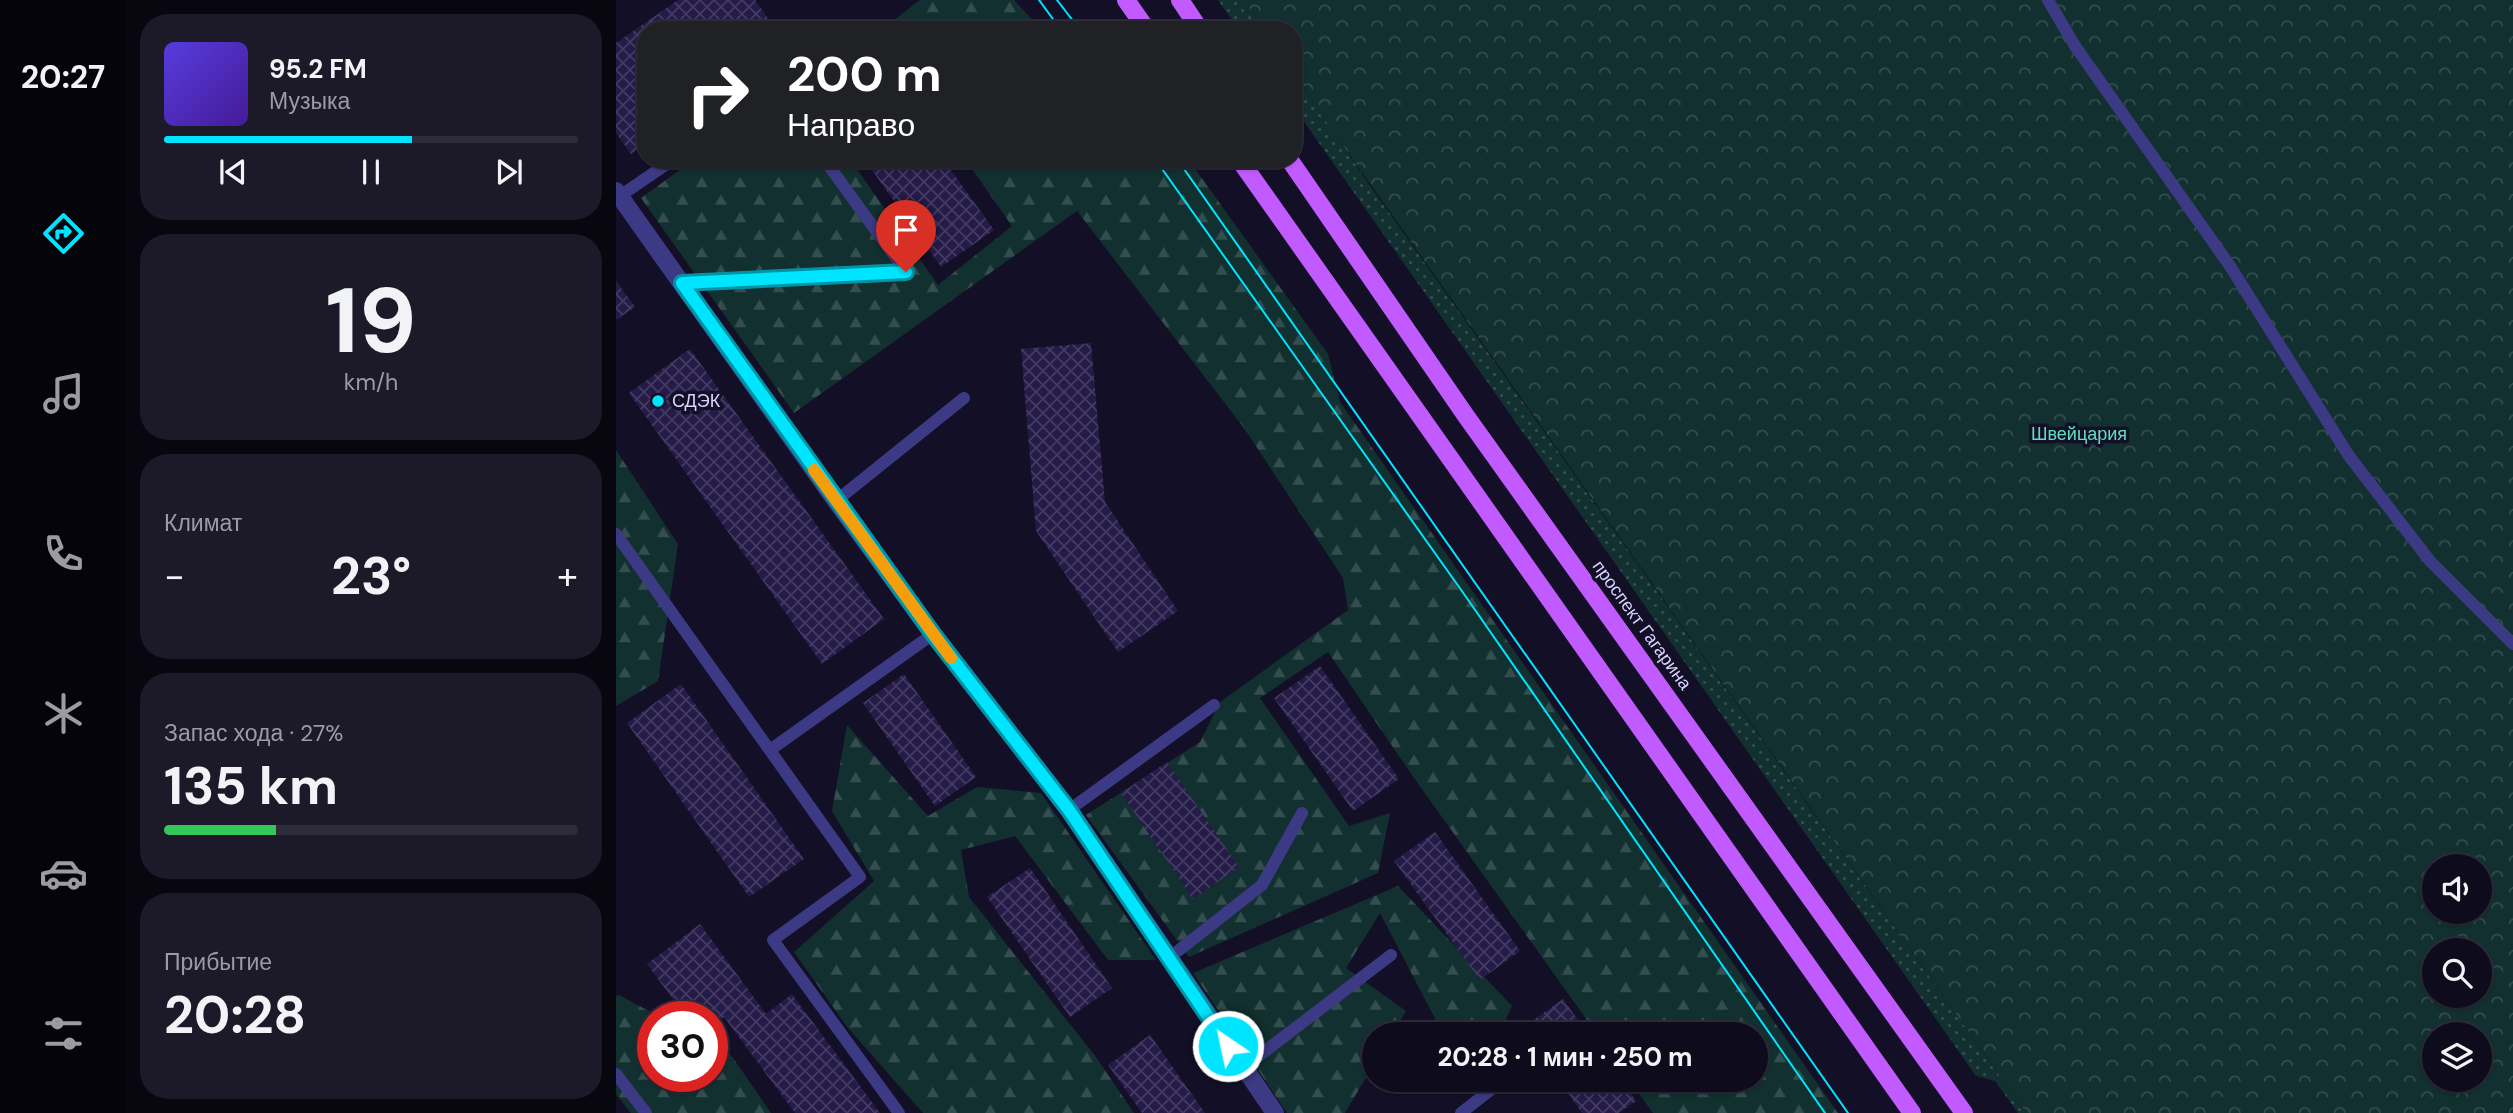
<!DOCTYPE html>
<html lang="ru">
<meta charset="utf-8">
<style>
body{margin:0;font-family:"DM Sans",sans-serif;background:#1c1929;color:#f1f3f6;height:100vh;display:flex;flex-direction:column;font-size:26px;white-space:nowrap}
*{box-sizing:border-box;margin:0}
p{font-size:23px;color:#9b9ba3}
.icon{flex:none;width:38px;height:38px;fill:none;stroke:currentColor;stroke-width:2;stroke-linecap:round;stroke-linejoin:round}
.map{position:relative;flex:1;overflow:hidden}
.side{display:flex;flex-direction:column;gap:14px;padding:14px;background:#08060f;width:490px}
.side>*{flex:none}
.hud{position:absolute;left:21px;top:21px;width:665px;height:147px;border-radius:28px;box-shadow:0 2px 5px #0004,0 0 0 2px #2e2b3b;background:#202124;color:#fff;overflow:hidden}
.fabs{position:absolute;left:1806px;top:854px;display:grid;gap:14px}
.fabs a{display:grid;place-items:center;width:70px;height:70px;border-radius:50%;background:#0e0b1c;box-shadow:0 2px 5px #0004,0 0 0 2px #2e2b3b;font-size:35px}
.speed{position:absolute;left:21px;top:1001px;display:flex;gap:14px;font-size:35px;font-weight:700;text-align:center}
.speed>*{display:grid;place-content:center;width:91px;height:91px;border-radius:50%;background:#0e0b1c;box-shadow:0 2px 5px #0004,0 0 0 2px #2e2b3b;line-height:1}
.speed .limit{border:10px solid #d22;background:#fff;color:#111}
.pin{position:absolute;display:grid;place-items:center;width:60px;height:60px;color:#fff;margin:-72px -30px;border-radius:50% 50% 50% 0;rotate:-45deg;box-shadow:0 0 7px #0007}
.pin .icon{rotate:45deg}
.me{position:absolute;width:77px;margin:-38px;rotate:326deg;stroke-linejoin:round;filter:drop-shadow(0 0 5px #0008)}
.turn{display:flex;align-items:center;gap:24px;height:147px;padding:0 35px;font-size:32px}
.turn .icon{width:91px;height:91px;stroke-width:2.5}
.turn b{display:block;font-size:49px;line-height:60px}
.big{font-size:52px;font-weight:700;line-height:1.1}
.side .widget{flex:1;display:flex;flex-direction:column;justify-content:center;gap:10px;min-width:0;padding:0 24px;border-radius:28px;background:#1c1929}
.side .dial{align-items:center;gap:0}
.dial b{font-size:91px;line-height:1}
.song{display:flex;align-items:center;gap:21px}
.cover{width:84px;height:84px;border-radius:10px;background:linear-gradient(135deg,hsl(250 70% 55%),hsl(260 70% 35%))}
.played{height:7px;border-radius:4px;background:linear-gradient(90deg,#00e5ff 60%,#2e2b3b 60%)}
.keys{display:flex;justify-content:space-around;direction:ltr}
.heat{display:flex;justify-content:space-between;align-items:center;font-size:38px;direction:ltr}
.charge{height:10px;border-radius:5px;background:linear-gradient(90deg,#34c759 27%,#2e2b3b 0)}
.trip{position:absolute;left:746px;top:1022px;width:406px;height:70px;border-radius:35px;background:#0e0b1c;box-shadow:0 2px 5px #0004,0 0 0 2px #2e2b3b;font-weight:700;line-height:70px;text-align:center}
main{display:flex;flex:1;min-height:0}
.tabs{display:flex;flex-direction:column;width:126px;justify-content:space-around;align-items:center;background:#06040b;color:#9b9ba3}
.tabs .icon{width:49px;height:49px}
.tabs .current{color:#00e5ff}
.tabs b{font-size:32px;color:#f1f3f6}
.map>svg:first-child{display:block}
</style>
<main>
<nav class="tabs">
<b>20:27</b>
<svg class="icon current" aria-label="directions" viewBox="0 0 24 24"><path d="M12 3l9 9-9 9-9-9zM9 14v-3h6M13 9l2 2-2 2"/></svg>
<svg class="icon" aria-label="music" viewBox="0 0 24 24"><path d="M9 18V5l10-2v13"/><circle cx="6" cy="18" r="3"/><circle cx="16" cy="16" r="3"/></svg>
<svg class="icon" aria-label="phone" viewBox="0 0 24 24"><path d="M5 4h4l2 5-3 2q2 4 5 5l2-3 5 2v4C11 20 4 13 5 4z"/></svg>
<svg class="icon" aria-label="climate" viewBox="0 0 24 24"><path d="M12 3v18M4 7l16 10M4 17L20 7"/></svg>
<svg class="icon" aria-label="car" viewBox="0 0 24 24"><path d="M5 17H2v-5l4-1 3-4h7l3 4 3 1v5h-3M9 17h6M6 11h13"/><circle cx="7" cy="17" r="2"/><circle cx="17" cy="17" r="2"/></svg>
<svg class="icon" aria-label="filters" viewBox="0 0 24 24"><path d="M4 7h16M4 17h16"/><circle cx="9" cy="7" r="2"/><circle cx="15" cy="17" r="2"/></svg>
</nav>
<section class="side">
<div class="widget">
<div class="song"><i class="cover"></i><div><b>95.2 FM</b><p>Музыка</p></div></div>
<div class="played"></div>
<div class="keys"><svg class="icon" aria-label="previous" viewBox="0 0 24 24"><path d="M18 5L8 12l10 7zM5 5v14"/></svg><svg class="icon" aria-label="pause" viewBox="0 0 24 24"><path d="M8 5v14M16 5v14"/></svg><svg class="icon" aria-label="next" viewBox="0 0 24 24"><path d="M6 5l10 7-10 7zM19 5v14"/></svg></div>
</div>
<div class="widget dial"><b>19</b><p>km/h</p></div>
<div class="widget"><p>Климат</p>
<div class="heat"><a>−</a><b class="big">23°</b><a>+</a></div>
</div>
<div class="widget"><p>Запас хода · 27%</p><b class="big">135 km</b><div class="charge"></div></div>
<div class="widget"><p>Прибытие</p><b class="big">20:28</b></div>
</section>
<div class="map">
<svg width="1897" height="1113" viewBox="0 0 1897 1113">
<defs>
<pattern id="grass-dots" width="8" height="8" patternUnits="userSpaceOnUse" patternTransform="scale(1.75)"><rect width="8" height="8" fill="#12302f"/><path d="M2 2h.1M6 6h.1" fill="none" stroke="#344d4e" stroke-width="1.8" stroke-linecap="round"/></pattern>
<pattern id="forest-firs" width="22" height="20" patternUnits="userSpaceOnUse" patternTransform="scale(1.75)"><rect width="22" height="20" fill="#12302f"/><path d="M5 1l3.5 6h-7zM16 11l3.5 6h-7z" fill="#344d4e"/></pattern>
<pattern id="park-crowns" width="20" height="18" patternUnits="userSpaceOnUse" patternTransform="scale(1.75)"><rect width="20" height="18" fill="#12302f"/><path d="M2 6a3 3 0 1 1 6 0M12 15a3 3 0 1 1 6 0" fill="none" stroke="#344d4e"/></pattern>
<pattern id="building-cross-hatch" width="8" height="8" patternUnits="userSpaceOnUse" patternTransform="scale(1.75)"><rect width="8" height="8" fill="#241b47"/><path d="M0 0l8 8M0 8l8-8" fill="none" stroke="#433b63"/></pattern>
</defs>
<rect width="100%" height="100%" fill="#130f26"/>
<path fill="url(#grass-dots)" d="M 602,0 L 628,0 L 648,30 L 623,30 Z
M 677,72 L 755,187 L 1410,1113 L 1402,1113 L 1379,1081 L 1360,1076 L 677,106 Z"/>
<path fill="url(#forest-firs)" d="M 304,0 L 398,0 L 426,30 L 265,30 Z
M 79,159 L 234,159 L 322,285 L 396,226 L 349,159 L 572,159 L 712,354 L 724,402 L 1222,1113 L 1037,1113 L 1013,1080 L 1139,1080 L 1139,1034 L 981,1034 L 798,778 L 712,652 L 644,698 L 733,826 L 774,813 L 762,873 L 573,957 L 470,815 L 584,742 L 604,702 L 732,610 L 727,578 L 628,428 L 461,211 L 178,413 L 25,198 Z
M 0,450 L 62,544 L 42,681 L 0,706 Z
M 231,725 L 312,816 L 361,787 L 425,793 L 540,960 L 492,960 L 399,836 L 345,850 L 353,897 L 480,1057 L 518,1113 L 307,1113 L 232,1028 L 178,952 L 258,881 L 216,811 Z
M 782,886 L 896,1006 L 883,1034 L 837,1034 L 825,1030 L 764,913 L 730,968 L 790,1011 L 776,1034 L 758,1034 L 758,1064 L 729,1113 L 671,1113 L 577,973 Z
M 3,995 L 44,1017 L 37,1017 L 37,1076 L 96,1076 L 96,1045 L 115,1055 L 155,1113 L 15,1113 L 0,1094 L 0,996 Z"/>
<path fill="url(#park-crowns)" fill-rule="evenodd" d="M 628,0 L 1897,0 L 1897,1113 L 1410,1113 L 714,127 L 677,72 L 677,30 L 648,30 ZM 1818,866 L 1864,866 L 1864,912 L 1818,912 ZM 1818,950 L 1864,950 L 1864,996 L 1818,996 ZM 1818,1034 L 1864,1034 L 1864,1080 L 1818,1080 Z"/>
<path fill="url(#building-cross-hatch)" d="M 62,0 L 139,0 L 160,30 L 30,30 L 30,144 L 15,154 L 0,133 L 0,43 Z
M 248,159 L 327,159 L 378,230 L 325,267 Z
M 0,281 L 19,307 L 0,320 Z
M 475,343 L 489,502 L 562,611 L 502,652 L 420,531 L 405,349 Z
M 74,349 L 268,619 L 206,664 L 13,393 Z
M 704,666 L 783,779 L 737,811 L 658,698 Z
M 288,674 L 360,777 L 319,806 L 247,703 Z
M 65,684 L 188,859 L 133,897 L 11,723 Z
M 551,762 L 623,867 L 577,899 L 505,793 Z
M 819,832 L 904,951 L 864,980 L 778,861 Z
M 414,868 L 496,988 L 454,1017 L 371,897 Z
M 84,924 L 150,1014 L 176,994 L 264,1113 L 179,1113 L 108,1017 L 96,1025 L 96,1017 L 70,1017 L 31,964 Z
M 947,999 L 972,1034 L 910,1034 L 906,1028 Z
M 534,1035 L 589,1113 L 526,1113 L 492,1065 Z
M 942,1080 L 1005,1080 L 1020,1101 L 1003,1113 L 966,1113 Z"/>
<g fill="none" stroke-linecap="round" stroke-linejoin="round">
<path stroke="#3d3a85" stroke-width="12" d="M 1432,0 L 1459,46 L 1614,266 L 1733,456 L 1814,561 L 1897,644
M 4,196 L 58,159
M 66,283 L 290,272 L 208,159
M 220,501 L 348,398
M 0,534 L 244,877 L 157,940 L 283,1113
M 154,750 L 317,634
M 453,810 L 598,705
M 553,958 L 646,885 L 686,813
M 627,1068 L 775,955
M 0,1074 L 30,1113
M 845,1113 L 877,1088"/>
<path stroke="#3d3a85" stroke-width="18" d="M 0,191 L 220,501 L 317,634 L 453,810 L 659,1113"/>
<path stroke="#c25bff" stroke-width="18" d="M 510,0 L 531,30
M 564,0 L 584,30
M 623,159 L 1296,1113
M 673,159 L 850,416 L 1348,1113"/>
<path stroke="#00e5ff" stroke-width="2" d="M 423,0 L 445,30
M 441,0 L 464,30
M 539,159 L 848,594 L 1209,1113
M 561,159 L 1232,1113"/>
</g>
<g fill="none" stroke-linecap="round" stroke-linejoin="round">
<g stroke="#0095a6" stroke-width="18">
<path id="route" d="M 290,272 L 66,283 L 317,634 L 453,810 L 612,1046"/>
</g>
<use href="#route" stroke="#00e5ff" stroke-width="12"/>
<path stroke="#f59e0b" stroke-width="12" d="M 198,470 L 335,658"/>
</g>
<circle fill="#00e5ff" stroke="#130f26" stroke-width="2.5" cx="42" cy="401" r="7"/>
<g text-anchor="middle" dominant-baseline="central" stroke-width="7" stroke-linejoin="round" paint-order="stroke">
<g font-size="18" fill="#d9d4ff" stroke="#130f26" text-anchor="start">
<text x="56" y="401">СДЭК</text>
</g>
<g font-size="18" fill="#5fe0c0" stroke="#130f26">
<text x="1463" y="434">Швейцария</text>
</g>
<g font-size="18" fill="#d9d4ff" stroke="#130f26">
<text transform="translate(1026 625) rotate(54)">проспект Гагарина</text>
</g>
</g>
</svg>
<div class="fabs">
<a><svg class="icon" aria-label="sound" viewBox="0 0 24 24"><path d="M4 9h4l5-4v14l-5-4H4zM17 9q2 3 0 6"/></svg></a>
<a><svg class="icon" aria-label="search" viewBox="0 0 24 24"><circle cx="10" cy="10" r="6"/><path d="M15 15l6 6"/></svg></a>
<a><svg class="icon" aria-label="layers" viewBox="0 0 24 24"><path d="M12 4l9 5-9 5-9-5zM3 14l9 5 9-5"/></svg></a>
</div>
<div class="speed"><div class="limit">30</div></div>
<div class="pin" style="left:290px;top:272px;background:#d93025"><svg class="icon" aria-label="arrive" viewBox="0 0 24 24"><path d="M6 21V4h12l-3 4 3 4H6"/></svg></div>
<svg class="me" style="left:612px;top:1046px" viewBox="-20 -20 40 40"><circle r="17" fill="#00e5ff" stroke="#fff" stroke-width="3"/><path d="M0-11L8 9 0 5-8 9z" fill="#fff"/></svg>
<div class="trip">20:28 · 1 мин · 250 m</div>
<div class="hud">
<div class="turn"><svg class="icon" aria-label="right" viewBox="0 0 24 24"><path d="M7 20v-9h11M14 6l5 5-5 5"/></svg><div><b>200 m</b>Направо</div></div>
</div>
</div>
</main>
